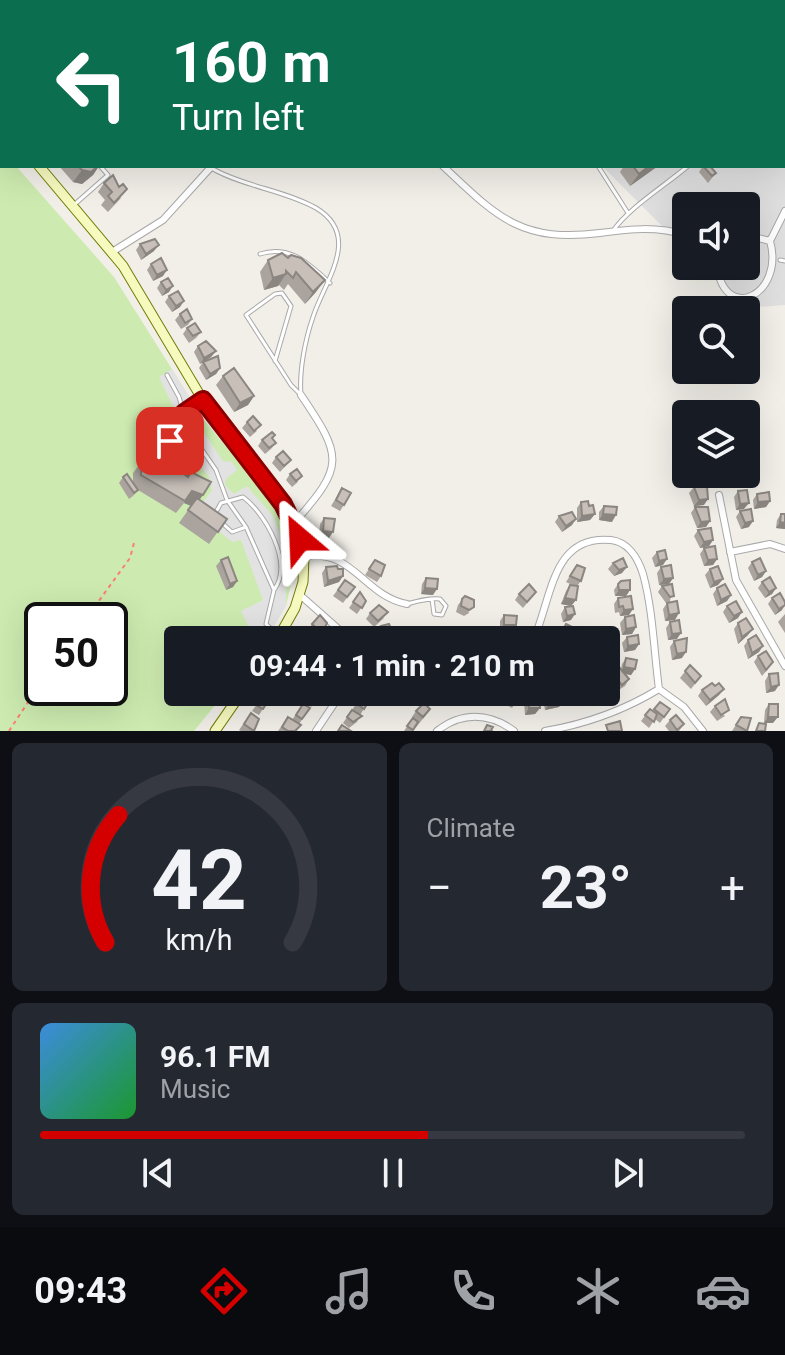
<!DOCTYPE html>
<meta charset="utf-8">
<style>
body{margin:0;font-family:Roboto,sans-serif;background:#242831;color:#f1f3f6;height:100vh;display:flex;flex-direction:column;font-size:30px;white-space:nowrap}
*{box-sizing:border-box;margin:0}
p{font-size:26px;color:#9ea1a6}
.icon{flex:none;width:44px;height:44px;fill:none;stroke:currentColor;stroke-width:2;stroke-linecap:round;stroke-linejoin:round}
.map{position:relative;height:731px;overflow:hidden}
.drawer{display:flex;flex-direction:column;gap:12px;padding:12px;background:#0d0f14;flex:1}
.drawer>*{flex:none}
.banner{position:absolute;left:0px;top:0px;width:786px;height:168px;box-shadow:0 8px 32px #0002;background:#0b6e4f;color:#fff;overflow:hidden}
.controls{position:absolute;left:672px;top:192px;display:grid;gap:16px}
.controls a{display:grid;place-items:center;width:88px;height:88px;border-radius:8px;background:#171b24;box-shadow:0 8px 32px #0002;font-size:40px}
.speed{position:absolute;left:24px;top:602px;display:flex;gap:16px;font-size:40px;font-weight:700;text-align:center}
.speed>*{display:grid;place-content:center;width:104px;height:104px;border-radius:50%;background:#171b24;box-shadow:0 8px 32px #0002;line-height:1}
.speed .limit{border:4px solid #111;border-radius:12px;background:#fff;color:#111}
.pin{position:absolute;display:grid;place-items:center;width:68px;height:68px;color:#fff;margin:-34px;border-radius:16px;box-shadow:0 4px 12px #0006}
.me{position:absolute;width:88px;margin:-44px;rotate:334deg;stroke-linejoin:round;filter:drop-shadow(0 0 6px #0008)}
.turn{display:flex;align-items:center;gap:28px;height:168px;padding:0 40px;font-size:36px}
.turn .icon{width:104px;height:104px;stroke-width:2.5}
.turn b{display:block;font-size:56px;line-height:68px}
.big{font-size:60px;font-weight:700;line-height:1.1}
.drawer .widget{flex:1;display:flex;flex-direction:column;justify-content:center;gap:12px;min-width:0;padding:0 28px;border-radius:12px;background:#242831}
.drawer .dial{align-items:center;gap:0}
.dial svg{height:208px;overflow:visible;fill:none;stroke:#363941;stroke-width:7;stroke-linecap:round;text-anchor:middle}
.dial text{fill:#f1f3f6;stroke:none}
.song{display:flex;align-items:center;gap:24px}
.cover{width:96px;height:96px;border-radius:12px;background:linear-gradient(135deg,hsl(210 70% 55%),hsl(130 70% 35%))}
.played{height:8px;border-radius:4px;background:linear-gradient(90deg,#d40000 55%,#363941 55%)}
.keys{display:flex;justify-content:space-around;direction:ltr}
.heat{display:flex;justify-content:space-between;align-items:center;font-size:44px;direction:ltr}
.drawer .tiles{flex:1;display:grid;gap:12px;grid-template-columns:1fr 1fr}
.widget:last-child{grid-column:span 2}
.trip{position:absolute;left:164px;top:626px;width:456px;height:80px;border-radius:8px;background:#171b24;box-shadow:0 8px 32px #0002;font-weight:700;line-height:80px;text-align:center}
.dock{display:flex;height:128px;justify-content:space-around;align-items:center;background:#090b0e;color:#9ea1a6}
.dock .icon{width:56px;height:56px}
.dock .current{color:#d40000}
.dock b{font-size:36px;color:#f1f3f6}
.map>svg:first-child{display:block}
</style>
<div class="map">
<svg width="785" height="731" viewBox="0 0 785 731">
<rect width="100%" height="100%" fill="#f2efe9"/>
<path fill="#e0dfdf" d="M 785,103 L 785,305 L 744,308 L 702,266 L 746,266 L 746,206 L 686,206 L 686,250 L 602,166 L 784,166 Z"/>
<path fill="#cdebb0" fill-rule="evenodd" d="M 0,147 L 2,166 L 16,166 L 114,277 L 204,420 L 279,511 L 297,558 L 286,606 L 265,640 L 178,640 L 178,692 L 226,692 L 194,731 L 0,731 ZM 42,620 L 110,620 L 110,688 L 42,688 Z"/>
<path fill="#e2e2e2" d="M 172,369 L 204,420 L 198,424 L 223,461 L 232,462 L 237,470 L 226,479 L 225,485 L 234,494 L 247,486 L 273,516 L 286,549 L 286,606 L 265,640 L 254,638 L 241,611 L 263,600 L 241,540 L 232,542 L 196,512 L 212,490 L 209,477 L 176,437 L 180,410 L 173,406 L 159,377 Z"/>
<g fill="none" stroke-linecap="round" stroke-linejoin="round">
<g stroke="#a9a9a9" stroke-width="5">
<path id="lane" d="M 784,147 L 785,149
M 598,166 L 628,213
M 213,169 C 245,187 284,190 316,208 C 363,236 324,282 313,317 C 305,340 299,371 301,395
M 75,204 L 108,175 L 100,166
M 613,231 C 627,209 666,185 688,166
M 260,254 C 290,244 309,264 330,283
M 780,260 L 785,261
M 275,361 L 291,306 L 282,293 L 275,294 L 246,315 L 291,385 L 301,395
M 167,375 L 179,397 L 189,431 L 216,470 L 227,500 L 246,527 L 232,532 L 221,522
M 184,413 L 200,402
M 162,458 L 184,419
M 216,512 L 221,503 L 243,497 C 265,513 294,563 274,590 L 246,527
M 274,590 L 266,624 L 278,635
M 407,604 C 418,601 428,598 440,599 L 446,606 L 442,615 L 434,614 L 432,599"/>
</g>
<g stroke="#a9a9a9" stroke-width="8">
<path id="street" d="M 443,166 C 497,217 521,243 600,233 C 631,229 656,226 686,235
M 770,241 L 785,211
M 112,252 L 163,220 L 212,166
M 717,266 C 725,325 785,294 770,241 L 746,235
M 719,495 L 736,580 L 785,666
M 294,523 C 345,466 343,457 301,395
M 730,552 L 770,544 L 785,549
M 304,557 C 352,547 364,596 407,604
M 300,595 L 351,640
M 538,628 C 553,586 557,535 611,540 C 628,542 638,558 643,574 C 653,610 654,652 659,689 C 623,711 586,724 545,731
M 659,689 L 684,707 L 703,731
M 316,731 L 342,692
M 437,731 C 461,712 489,712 514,731"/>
</g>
<g stroke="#707d05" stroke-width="11">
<path id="secondary" d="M 0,120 L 2,122
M 39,166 L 123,266 L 204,402 L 294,523 L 304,557 L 303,582 L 295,608 L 277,640
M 215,731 L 242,692"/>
</g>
<path stroke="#fa8072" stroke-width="2" stroke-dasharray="4 4" stroke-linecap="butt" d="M 85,620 L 130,558 L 134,543
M 9,731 L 42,681"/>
<use href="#lane" stroke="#fff" stroke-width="3"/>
<use href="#street" stroke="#fff" stroke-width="6"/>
<use href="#secondary" stroke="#f7fabf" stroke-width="9"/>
</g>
<path fill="#aba49e" d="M 59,166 L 99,166 L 93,175 L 82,184 L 73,182 Z
M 624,166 L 658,166 L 630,186 L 620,172 Z
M 703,166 L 716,173 L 708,183 L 699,172 Z
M 104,183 L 121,198 L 108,212 L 101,205 L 105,200 L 98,192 Z
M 140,244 L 154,251 L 141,260 L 136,250 Z
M 282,253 L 316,292 L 305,304 L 288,284 L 284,290 L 279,285 L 278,286 L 264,290 L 260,272 L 268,260 Z
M 151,264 L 163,276 L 153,281 L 147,270 Z
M 161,282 L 169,292 L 162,296 L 157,288 Z
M 169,296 L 180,307 L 172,312 L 165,302 Z
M 180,314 L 192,319 L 188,325 L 181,329 L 175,320 Z
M 187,328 L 201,332 L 196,338 L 189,343 L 183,334 Z
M 198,346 L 216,351 L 211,357 L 205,361 L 220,368 L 216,374 L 206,380 L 199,368 L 203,362 L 200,364 L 194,352 Z
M 223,376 L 254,396 L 248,405 L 234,412 L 216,385 Z
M 247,422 L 257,431 L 250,437 L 242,428 Z
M 272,438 L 276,443 L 271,449 L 265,454 L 258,446 L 262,440 Z
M 276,457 L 291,460 L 280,472 L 272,463 Z
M 142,461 L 167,468 L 188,477 L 211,482 L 199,500 L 227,519 L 209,544 L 179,523 L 191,506 L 184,503 L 176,513 L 138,490 L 133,496 L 129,499 L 119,483 L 123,477 L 133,483 L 133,473 Z
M 290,474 L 298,482 L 292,487 L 286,480 Z
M 694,487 L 704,505 L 694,506 L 689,493 Z
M 342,488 L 344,505 L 340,511 L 331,506 Z
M 738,491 L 744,509 L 736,510 L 734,497 Z
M 757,494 L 770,501 L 766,507 L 754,509 L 753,500 Z
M 581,502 L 589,506 L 595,514 L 590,520 L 577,522 L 577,508 Z
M 604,506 L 612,522 L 599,520 L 599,512 Z
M 695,507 L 710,521 L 706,527 L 697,528 L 691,513 Z
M 740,511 L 749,527 L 741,529 L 736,517 Z
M 781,514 L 785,529 L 776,528 L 777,520 Z
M 559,516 L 572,525 L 562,532 L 555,522 Z
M 324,518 L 329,538 L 319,537 L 320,524 Z
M 698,530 L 713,540 L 709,546 L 700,548 L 694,536 Z
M 704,548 L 717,559 L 713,565 L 704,566 L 700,554 Z
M 657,552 L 663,565 L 655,567 L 652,558 Z
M 221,560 L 237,581 L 233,587 L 226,590 L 216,566 Z
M 375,560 L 381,576 L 377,582 L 365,575 Z
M 752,562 L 766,571 L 762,577 L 754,581 L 748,568 Z
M 613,563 L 622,573 L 614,576 L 608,569 Z
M 577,565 L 581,581 L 577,586 L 576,600 L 571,606 L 561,604 L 566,591 L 570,585 L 574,586 L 566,582 Z
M 326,567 L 343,576 L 339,582 L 324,587 L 322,573 Z
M 661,567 L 673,578 L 669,584 L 659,585 L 657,573 Z
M 710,569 L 723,579 L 718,585 L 710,588 L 705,575 Z
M 426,578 L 433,595 L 421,594 L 422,584 Z
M 345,580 L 355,587 L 343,603 L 333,596 Z
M 762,582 L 776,588 L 772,594 L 765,598 L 758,588 Z
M 618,584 L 630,590 L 626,596 L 615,596 L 614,590 Z
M 672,584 L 670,602 L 666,603 L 658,592 L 662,586 Z
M 717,588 L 731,595 L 727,601 L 717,606 L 713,594 Z
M 360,592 L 366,601 L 357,614 L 349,608 Z
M 536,592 L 523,608 L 515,600 L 519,594 Z
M 465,596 L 469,613 L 464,616 L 456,612 L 458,605 Z
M 618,598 L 629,615 L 620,616 L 619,612 L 615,613 L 614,604 Z
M 772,598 L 782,610 L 775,615 L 768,604 Z
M 667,603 L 675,620 L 665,621 L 663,609 Z
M 727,606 L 738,618 L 729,623 L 723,612 Z
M 565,607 L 571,620 L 563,622 L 561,614 Z
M 370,613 L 384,618 L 374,627 L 366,619 Z
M 785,614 L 785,633 L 778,622 Z
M 504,615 L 516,625 L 512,631 L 500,631 L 500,621 Z
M 625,617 L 636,627 L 632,634 L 622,635 L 620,623 Z
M 670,622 L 677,639 L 668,640 L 666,628 Z
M 738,623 L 748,635 L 738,644 L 734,629 Z
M 312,624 L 322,634 L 318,640 L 308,630 Z
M 566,624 L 578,630 L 573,640 L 561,640 L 557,638 Z
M 381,626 L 394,640 L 380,640 L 377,632 Z
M 627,637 L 639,644 L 635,650 L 624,652 L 622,643 Z
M 748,640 L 759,652 L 748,659 L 744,646 Z
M 674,641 L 682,658 L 672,660 L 670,647 Z
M 758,656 L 768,669 L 762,676 L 754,662 Z
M 626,658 L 635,669 L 631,675 L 625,674 L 629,679 L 625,686 L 617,691 L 610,681 L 619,667 L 621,669 L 622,664 Z
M 690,665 L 701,676 L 691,689 L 680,678 Z
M 769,674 L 775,691 L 766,693 L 765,681 Z
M 715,686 L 724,689 L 719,695 L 706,706 L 698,696 L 702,690 Z
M 266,692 L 276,692 L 270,701 L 263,696 Z
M 305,692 L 322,692 L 311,707 L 303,696 Z
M 364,692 L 374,692 L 371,697 Z
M 438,692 L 452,692 L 453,694 L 453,692 L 470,692 L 466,697 L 454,699 L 453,697 L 450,702 L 438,706 L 434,697 Z
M 508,692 L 521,694 L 512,708 L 501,702 Z
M 570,692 L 581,692 L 582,696 L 578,702 L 569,705 L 567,697 Z
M 584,692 L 602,692 L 599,697 L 586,701 Z
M 547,693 L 563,701 L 559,707 L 545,710 L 543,699 Z
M 363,694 L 370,699 L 360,715 L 357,722 L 349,728 L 343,723 Z
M 528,696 L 540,708 L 535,714 L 525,715 L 524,702 Z
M 262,697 L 268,701 L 259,715 L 252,711 Z
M 660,702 L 670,709 L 660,723 L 655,719 L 649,728 L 641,721 L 650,709 L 653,711 Z
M 303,704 L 310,708 L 299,724 L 297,731 L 278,731 L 288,717 L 292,720 Z
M 769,704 L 773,723 L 764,723 L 765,710 Z
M 715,706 L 725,716 L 717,721 L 710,712 Z
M 416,711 L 426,715 L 413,731 L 404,731 L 413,718 L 416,720 L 412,717 Z
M 251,713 L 254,731 L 241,731 L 239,730 Z
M 741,717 L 747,731 L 732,731 Z
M 670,720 L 684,724 L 679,731 L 669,731 L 665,726 Z"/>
<path fill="#8b8681" d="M 99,166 L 93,175 L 82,184 L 73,182 L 82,170 Z
M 649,166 L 658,166 L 630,186 L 639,174 Z
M 159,245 L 154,251 L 141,260 L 146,254 Z
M 167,270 L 163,276 L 153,281 L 157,275 Z
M 286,274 L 278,286 L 264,290 L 273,278 Z
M 325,280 L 316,292 L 305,304 L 313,292 Z
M 173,286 L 169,292 L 162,296 L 166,290 Z
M 184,301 L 180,307 L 172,312 L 176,306 Z
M 216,351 L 211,357 L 200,364 L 204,358 Z
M 220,368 L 216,374 L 206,380 L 210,374 Z
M 254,396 L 248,405 L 234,412 L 240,403 Z
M 192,491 L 203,495 L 194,507 L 184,503 Z
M 708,499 L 704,505 L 694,506 L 699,500 Z
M 770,501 L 766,507 L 754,509 L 758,502 Z
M 749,503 L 744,509 L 736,510 L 740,504 Z
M 595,514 L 590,520 L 577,522 L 582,516 Z
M 603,514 L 616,515 L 612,522 L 599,520 Z
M 576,519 L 572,525 L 562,532 L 566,526 Z
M 710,521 L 706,527 L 697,528 L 701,522 Z
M 753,521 L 749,527 L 741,529 L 745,523 Z
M 780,522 L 785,523 L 785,529 L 776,528 Z
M 323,531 L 333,532 L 329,538 L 319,537 Z
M 713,540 L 709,546 L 700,548 L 704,542 Z
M 667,559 L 663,565 L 655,567 L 659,561 Z
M 717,559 L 713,565 L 704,566 L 708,560 Z
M 627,567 L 622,573 L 614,576 L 619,570 Z
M 766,571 L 762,577 L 754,581 L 758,575 Z
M 343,576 L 339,582 L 324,587 L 328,581 Z
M 673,578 L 669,584 L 659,585 L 664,579 Z
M 723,579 L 718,585 L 710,588 L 714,582 Z
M 237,581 L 233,587 L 226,590 L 230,584 Z
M 425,588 L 437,589 L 433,595 L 421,594 Z
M 776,588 L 772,594 L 765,598 L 769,592 Z
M 619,590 L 630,590 L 626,596 L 615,596 Z
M 731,595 L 727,601 L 717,606 L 721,600 Z
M 565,598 L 576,600 L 571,606 L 561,604 Z
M 785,605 L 782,610 L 775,615 L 779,609 Z
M 633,609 L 629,615 L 620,616 L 624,610 Z
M 742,612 L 738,618 L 729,623 L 734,616 Z
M 679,613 L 675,620 L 665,621 L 669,615 Z
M 575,614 L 571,620 L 563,622 L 567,616 Z
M 504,625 L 516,625 L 512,631 L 500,631 Z
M 636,627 L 632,634 L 622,635 L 626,629 Z
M 753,629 L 748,635 L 738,644 L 742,637 Z
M 681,633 L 677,639 L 668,640 L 672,634 Z
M 639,644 L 635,650 L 624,652 L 628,646 Z
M 763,646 L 759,652 L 748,659 L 752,653 Z
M 686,652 L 682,658 L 672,660 L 677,654 Z
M 624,667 L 635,669 L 631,675 L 620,673 Z
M 779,685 L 775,691 L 766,693 L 771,687 Z
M 724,689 L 719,695 L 706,706 L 710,700 Z
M 470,692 L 466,697 L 454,699 L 458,693 Z
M 486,692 L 498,694 L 494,700 L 482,698 Z
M 599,692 L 602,692 L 599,697 L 586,701 L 591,694 Z
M 454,696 L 450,702 L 438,706 L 442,700 Z
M 582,696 L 578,702 L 569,705 L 573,699 Z
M 563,701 L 559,707 L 545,710 L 549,704 Z
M 529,708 L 540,708 L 535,714 L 525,715 Z
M 768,717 L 778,717 L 773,723 L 764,723 Z"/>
<path fill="#c7bfb8" stroke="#8b8681" stroke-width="2" d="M 78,166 L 98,166 L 91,172 L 82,170 Z
M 633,166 L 649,166 L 639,174 Z
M 703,166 L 710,166 L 716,173 L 712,176 Z
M 113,175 L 119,187 L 123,184 L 127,189 L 114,203 L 108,196 L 112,192 L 104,183 Z
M 155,239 L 159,245 L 146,254 L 140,244 Z
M 282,253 L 288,258 L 291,255 L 301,258 L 325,280 L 313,292 L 296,272 L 293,278 L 286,271 L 286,274 L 273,278 L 268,260 Z
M 161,258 L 167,270 L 157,275 L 151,264 Z
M 168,278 L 173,286 L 166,290 L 161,282 Z
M 178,291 L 184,301 L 176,306 L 169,296 Z
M 187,309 L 192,319 L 185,323 L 180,314 Z
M 195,323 L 201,332 L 193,336 L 187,328 Z
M 206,341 L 216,351 L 204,358 L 198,346 Z
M 218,356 L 220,368 L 210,374 L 203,362 Z
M 234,368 L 254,396 L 240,403 L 223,376 Z
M 253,416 L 261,425 L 254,431 L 247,422 Z
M 272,432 L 275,435 L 272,438 L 276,443 L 269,448 L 262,440 Z
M 154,449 L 171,461 L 167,468 L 170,470 L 173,466 L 188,477 L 191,472 L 211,482 L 203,495 L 192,491 L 185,501 L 141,475 L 142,461 Z
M 283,451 L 291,460 L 284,466 L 276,457 Z
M 297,469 L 302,476 L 296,481 L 290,474 Z
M 127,474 L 138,490 L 134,493 L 123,477 Z
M 707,486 L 708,499 L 699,500 L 694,487 Z
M 342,488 L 351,493 L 344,505 L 336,500 Z
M 747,490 L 749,503 L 740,504 L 738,491 Z
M 769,492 L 770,501 L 758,502 L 757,494 Z
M 197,498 L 227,519 L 218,532 L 188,510 Z
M 588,501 L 589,506 L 593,505 L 595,514 L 582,516 L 581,502 Z
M 604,506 L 617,507 L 616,515 L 603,514 Z
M 695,507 L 708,507 L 710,521 L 701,522 Z
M 751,509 L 753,521 L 745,523 L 740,511 Z
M 572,512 L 576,519 L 566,526 L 559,516 Z
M 781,514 L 785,514 L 785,523 L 780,522 Z
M 324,518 L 335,519 L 333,532 L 323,531 Z
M 711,528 L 713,540 L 704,542 L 698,530 Z
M 715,546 L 717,559 L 708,560 L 704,548 Z
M 665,550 L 667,559 L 659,561 L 657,552 Z
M 228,557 L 237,581 L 230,584 L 221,560 Z
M 623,558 L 627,567 L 619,570 L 613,563 Z
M 760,558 L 766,571 L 758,575 L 752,562 Z
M 375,560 L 385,565 L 381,576 L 369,569 Z
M 577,565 L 585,568 L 581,581 L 570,576 Z
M 671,565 L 673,578 L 664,579 L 661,567 Z
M 337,566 L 338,569 L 343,569 L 343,576 L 328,581 L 326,567 Z
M 718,566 L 723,579 L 714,582 L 710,569 Z
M 770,577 L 776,588 L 769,592 L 762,582 Z
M 426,578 L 438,579 L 437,589 L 425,588 Z
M 345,580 L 355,587 L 347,597 L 338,590 Z
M 630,580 L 630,590 L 619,590 L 618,584 L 621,581 Z
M 529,584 L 536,592 L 527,602 L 519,594 Z
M 672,584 L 674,596 L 670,597 L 662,586 Z
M 725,584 L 731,595 L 721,600 L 717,588 Z
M 570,585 L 578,586 L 576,600 L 565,598 Z
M 360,592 L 366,601 L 362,608 L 353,602 Z
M 780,593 L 785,602 L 785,605 L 779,609 L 772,598 Z
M 465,596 L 474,600 L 474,607 L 469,610 L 461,606 L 462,599 Z
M 631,596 L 633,609 L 624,610 L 623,606 L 619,607 L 618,598 Z
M 677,601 L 679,613 L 669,615 L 667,603 Z
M 736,601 L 742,612 L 734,616 L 727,606 Z
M 379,605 L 388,612 L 378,621 L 370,613 Z
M 573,606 L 575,614 L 567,616 L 565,607 Z
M 320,615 L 327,623 L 322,634 L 312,624 Z
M 504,615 L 517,616 L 516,625 L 504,625 Z
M 634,615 L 636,627 L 626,629 L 625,617 Z
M 746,618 L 753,629 L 742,637 L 738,623 Z
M 679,620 L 681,633 L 672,634 L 670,622 Z
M 389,624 L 395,638 L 386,640 L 381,626 Z
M 566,624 L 578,630 L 574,638 L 562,632 Z
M 307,631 L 315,637 L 313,640 L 301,640 Z
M 638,635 L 639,644 L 628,646 L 627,637 Z
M 756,635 L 763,646 L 752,653 L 748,640 Z
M 687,638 L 686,652 L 677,654 L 674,641 Z
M 766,651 L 773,662 L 766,670 L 758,656 Z
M 626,658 L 637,660 L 635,669 L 624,667 Z
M 690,665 L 701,676 L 695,683 L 685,671 Z
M 619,667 L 629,679 L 622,685 L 614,675 Z
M 778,673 L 779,685 L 771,687 L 769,674 Z
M 712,683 L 715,686 L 719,683 L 724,689 L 710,700 L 702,690 Z
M 308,692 L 322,692 L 316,701 Z
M 438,692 L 452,692 L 454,696 L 442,700 Z
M 508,692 L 518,692 L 521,694 L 516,702 L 505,696 Z
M 571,692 L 581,692 L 582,696 L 573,699 Z
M 547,693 L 562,694 L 563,701 L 549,704 Z
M 363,694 L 370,699 L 364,709 L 357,704 Z
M 539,695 L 540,708 L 529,708 L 528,696 Z
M 262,697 L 268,701 L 263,709 L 256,705 Z
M 725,699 L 729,710 L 721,715 L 715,706 Z
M 660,702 L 670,709 L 664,717 L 654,709 Z
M 424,703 L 430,709 L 423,717 L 416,711 Z
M 303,704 L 310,708 L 302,719 L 296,715 Z
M 769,704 L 778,704 L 778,717 L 768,717 Z
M 650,709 L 657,714 L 654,722 L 645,715 Z
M 352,710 L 362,716 L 353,722 L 347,717 Z
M 251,713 L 259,719 L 254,731 L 244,724 Z
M 676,715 L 684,724 L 677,730 L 670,720 Z
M 288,717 L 301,725 L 295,731 L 288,731 L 282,727 Z
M 741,717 L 751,718 L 747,731 L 736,725 Z
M 413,718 L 418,722 L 413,730 L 407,726 Z
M 620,721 L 622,731 L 608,731 L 606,725 Z
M 759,723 L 766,724 L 765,731 L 756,731 Z
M 342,725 L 351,731 L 338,731 Z
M 487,725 L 493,727 L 491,730 L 492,731 L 484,731 Z"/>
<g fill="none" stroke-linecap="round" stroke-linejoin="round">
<g stroke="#8a0000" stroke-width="20">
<path id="route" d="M 170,441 L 184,419 L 184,413 L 203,400 L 283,504 L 300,539"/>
</g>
<use href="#route" stroke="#d40000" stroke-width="14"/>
</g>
</svg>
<div class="controls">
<a><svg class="icon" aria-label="sound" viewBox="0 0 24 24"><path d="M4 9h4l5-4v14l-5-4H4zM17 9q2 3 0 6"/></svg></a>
<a><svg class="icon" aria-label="search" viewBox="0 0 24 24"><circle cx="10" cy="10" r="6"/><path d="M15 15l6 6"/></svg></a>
<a><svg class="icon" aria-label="layers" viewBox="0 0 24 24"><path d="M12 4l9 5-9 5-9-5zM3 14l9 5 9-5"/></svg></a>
</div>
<div class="speed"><div class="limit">50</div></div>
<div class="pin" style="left:170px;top:441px;background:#d93025"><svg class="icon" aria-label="arrive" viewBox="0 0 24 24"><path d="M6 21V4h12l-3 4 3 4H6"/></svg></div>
<svg class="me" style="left:300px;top:539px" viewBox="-20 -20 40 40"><path d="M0-17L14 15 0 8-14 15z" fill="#d40000" stroke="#fff" stroke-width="4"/></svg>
<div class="trip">09:44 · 1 min · 210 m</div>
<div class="banner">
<div class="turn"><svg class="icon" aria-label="left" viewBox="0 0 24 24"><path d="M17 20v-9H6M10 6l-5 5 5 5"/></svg><div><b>160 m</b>Turn left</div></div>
</div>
</div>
<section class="drawer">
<div class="tiles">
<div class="widget dial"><svg viewBox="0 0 100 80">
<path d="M14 69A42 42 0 1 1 86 69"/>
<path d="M14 69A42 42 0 0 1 19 20" stroke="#d40000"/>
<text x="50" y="56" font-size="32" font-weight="700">42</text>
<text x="50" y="72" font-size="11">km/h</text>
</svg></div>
<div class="widget"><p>Climate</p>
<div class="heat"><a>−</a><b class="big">23°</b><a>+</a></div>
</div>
<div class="widget">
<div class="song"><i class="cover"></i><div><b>96.1 FM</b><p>Music</p></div></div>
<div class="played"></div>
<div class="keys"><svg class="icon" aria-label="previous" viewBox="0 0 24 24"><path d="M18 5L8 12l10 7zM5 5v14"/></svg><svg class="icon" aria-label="pause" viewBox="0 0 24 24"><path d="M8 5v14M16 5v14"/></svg><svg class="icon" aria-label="next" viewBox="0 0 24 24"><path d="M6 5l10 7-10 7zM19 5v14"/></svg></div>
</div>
</div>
</section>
<nav class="dock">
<b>09:43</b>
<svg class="icon current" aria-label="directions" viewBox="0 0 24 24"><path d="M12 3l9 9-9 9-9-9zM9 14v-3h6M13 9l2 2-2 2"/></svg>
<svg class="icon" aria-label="music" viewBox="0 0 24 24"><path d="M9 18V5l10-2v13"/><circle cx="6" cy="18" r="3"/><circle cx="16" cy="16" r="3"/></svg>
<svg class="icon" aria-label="phone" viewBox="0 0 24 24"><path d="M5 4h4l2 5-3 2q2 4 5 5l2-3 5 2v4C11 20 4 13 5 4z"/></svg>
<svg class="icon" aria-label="climate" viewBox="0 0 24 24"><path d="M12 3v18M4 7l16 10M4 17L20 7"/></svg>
<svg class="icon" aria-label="car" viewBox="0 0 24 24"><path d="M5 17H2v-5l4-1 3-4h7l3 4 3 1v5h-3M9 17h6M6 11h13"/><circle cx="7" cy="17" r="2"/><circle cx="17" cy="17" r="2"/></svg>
</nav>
